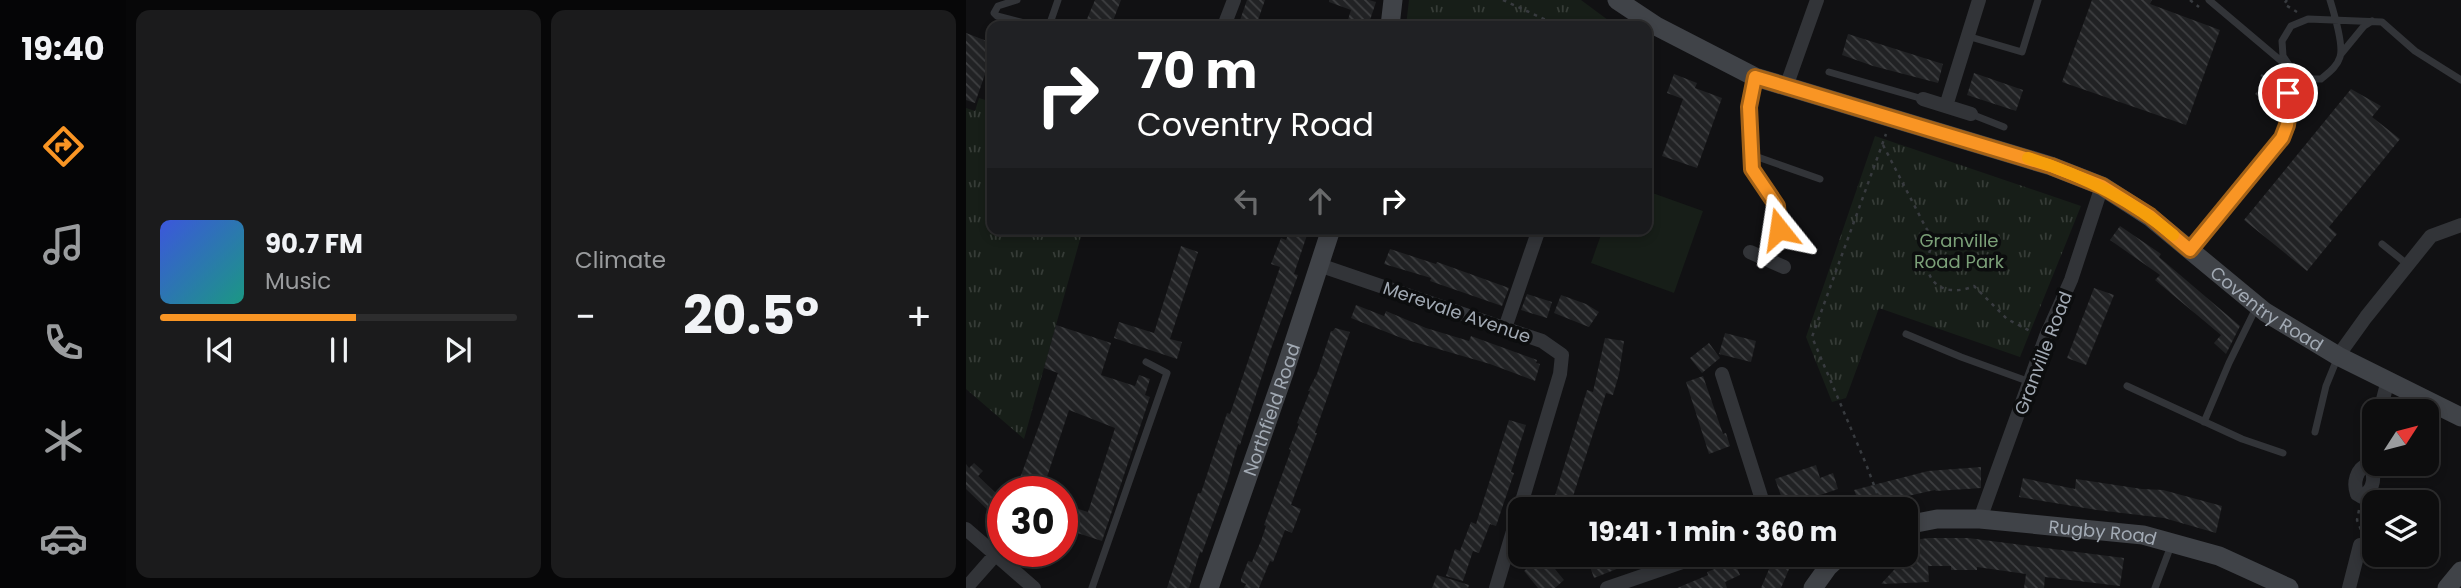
<!DOCTYPE html>
<meta charset="utf-8">
<style>
body{margin:0;font-family:Poppins,sans-serif;background:#1b1b1c;color:#f1f3f6;height:100vh;display:flex;flex-direction:column;font-size:26px;white-space:nowrap}
*{box-sizing:border-box;margin:0}
p{font-size:23px;color:#9a9c9e}
.icon{flex:none;width:38px;height:38px;fill:none;stroke:currentColor;stroke-width:2;stroke-linecap:round;stroke-linejoin:round}
.map{position:relative;flex:1;overflow:hidden}
.sheet{display:flex;flex-direction:column;gap:10px;padding:10px;background:#070708;width:840px}
.sheet>*{flex:none}
.top-card{position:absolute;left:21px;top:21px;width:665px;height:214px;border-radius:14px;box-shadow:0 4px 10px #0003,0 0 0 2px #2d2d2e;background:#202124;color:#fff;overflow:hidden}
.needle{width:46px;rotate:54deg}
.fabs{position:absolute;left:1396px;top:399px;display:grid;gap:14px}
.fabs a{display:grid;place-items:center;width:77px;height:77px;border-radius:14px;background:#0d0d0e;box-shadow:0 4px 10px #0003,0 0 0 2px #2d2d2e;font-size:35px}
.speed{position:absolute;left:21px;top:476px;display:flex;gap:14px;font-size:35px;font-weight:700;text-align:center}
.speed>*{display:grid;place-content:center;width:91px;height:91px;border-radius:50%;background:#0d0d0e;box-shadow:0 4px 10px #0003,0 0 0 2px #2d2d2e;line-height:1}
.speed .limit{border:10px solid #d22;background:#fff;color:#111}
.pin{position:absolute;display:grid;place-items:center;width:60px;height:60px;color:#fff;margin:-30px;border:4px solid #fff;border-radius:50%;box-shadow:0 2px 7px #0007}
.me{position:absolute;width:77px;margin:-38px;rotate:345deg;stroke-linejoin:round;filter:drop-shadow(0 0 5px #0008)}
.turn{display:flex;align-items:center;gap:24px;height:147px;padding:0 35px;font-size:32px}
.turn .icon{width:91px;height:91px;stroke-width:2.5}
.turn b{display:block;font-size:49px;line-height:60px}
.lanes{display:flex;align-items:center;height:66px;padding:0 35px;background:#0003;justify-content:center;gap:35px;direction:ltr}
.lanes .off{opacity:.35}
.big{font-size:52px;font-weight:700;line-height:1.1}
.sheet .widget{flex:1;display:flex;flex-direction:column;justify-content:center;gap:10px;min-width:0;padding:0 24px;border-radius:14px;background:#1b1b1c}
.song{display:flex;align-items:center;gap:21px}
.cover{width:84px;height:84px;border-radius:10px;background:linear-gradient(135deg,hsl(230 70% 55%),hsl(170 70% 35%))}
.played{height:7px;border-radius:4px;background:linear-gradient(90deg,#f99524 55%,#2d2d2e 55%)}
.keys{display:flex;justify-content:space-around;direction:ltr}
.heat{display:flex;justify-content:space-between;align-items:center;font-size:38px;direction:ltr}
.sheet .tiles{flex:1;display:grid;gap:10px;grid-template-columns:repeat(2,1fr)}
.trip{position:absolute;left:542px;top:497px;width:410px;height:70px;border-radius:14px;background:#0d0d0e;box-shadow:0 4px 10px #0003,0 0 0 2px #2d2d2e;font-weight:700;line-height:70px;text-align:center}
main{display:flex;flex:1;min-height:0}
.menu{display:flex;flex-direction:column;width:126px;justify-content:space-around;align-items:center;background:#050506;color:#9a9c9e}
.menu .icon{width:49px;height:49px}
.menu .active{color:#f99524}
.menu b{font-size:32px;color:#f1f3f6}
.map>svg:first-child{display:block}
</style>
<main>
<nav class="menu">
<b>19:40</b>
<svg class="icon active" aria-label="directions" viewBox="0 0 24 24"><path d="M12 3l9 9-9 9-9-9zM9 14v-3h6M13 9l2 2-2 2"/></svg>
<svg class="icon" aria-label="music" viewBox="0 0 24 24"><path d="M9 18V5l10-2v13"/><circle cx="6" cy="18" r="3"/><circle cx="16" cy="16" r="3"/></svg>
<svg class="icon" aria-label="phone" viewBox="0 0 24 24"><path d="M5 4h4l2 5-3 2q2 4 5 5l2-3 5 2v4C11 20 4 13 5 4z"/></svg>
<svg class="icon" aria-label="climate" viewBox="0 0 24 24"><path d="M12 3v18M4 7l16 10M4 17L20 7"/></svg>
<svg class="icon" aria-label="car" viewBox="0 0 24 24"><path d="M5 17H2v-5l4-1 3-4h7l3 4 3 1v5h-3M9 17h6M6 11h13"/><circle cx="7" cy="17" r="2"/><circle cx="17" cy="17" r="2"/></svg>
</nav>
<section class="sheet">
<div class="tiles">
<div class="widget">
<div class="song"><i class="cover"></i><div><b>90.7 FM</b><p>Music</p></div></div>
<div class="played"></div>
<div class="keys"><svg class="icon" aria-label="previous" viewBox="0 0 24 24"><path d="M18 5L8 12l10 7zM5 5v14"/></svg><svg class="icon" aria-label="pause" viewBox="0 0 24 24"><path d="M8 5v14M16 5v14"/></svg><svg class="icon" aria-label="next" viewBox="0 0 24 24"><path d="M6 5l10 7-10 7zM19 5v14"/></svg></div>
</div>
<div class="widget"><p>Climate</p>
<div class="heat"><a>−</a><b class="big">20.5°</b><a>+</a></div>
</div>
</div>
</section>
<div class="map">
<svg width="1495" height="588" viewBox="0 0 1495 588">
<defs>
<pattern id="park-tufts" width="24" height="20" patternUnits="userSpaceOnUse" patternTransform="scale(1.75)"><rect width="24" height="20" fill="#171e18"/><path d="M3 7l-1-3M5 7V3M7 7l1-3M15 17l-1-3M17 17v-4M19 17l1-3" fill="none" stroke="#363c37"/></pattern>
<pattern id="building-back-hatch" width="6" height="6" patternUnits="userSpaceOnUse" patternTransform="scale(1.75)"><rect width="6" height="6" fill="#212224"/><path d="M-1 5l2 2M0 0l6 6M5-1l2 2" fill="none" stroke="#3e3f41"/></pattern>
</defs>
<rect width="100%" height="100%" fill="#111113"/>
<path fill="url(#park-tufts)" d="M 443,0 L 615,0 L 650,26 L 440,26 Z
M 13,98 L 26,102 L 26,229 L 117,229 L 58,439 L 0,389 L 0,108 L 9,111 Z
M 909,136 L 1115,206 L 1054,357 L 913,308 L 880,398 L 866,402 L 840,337 Z"/>
<path fill="#171e18" d="M 681,191 L 737,211 L 708,293 L 625,263 L 637,229 L 681,229 Z"/>
<path fill="url(#building-back-hatch)" d="M 129,0 L 155,0 L 145,26 L 118,26 Z
M 281,0 L 299,0 L 290,26 L 272,26 Z
M 363,0 L 403,0 L 410,2 L 402,26 L 380,26 L 385,10 L 363,2 Z
M 1126,0 L 1186,0 L 1184,4 L 1254,30 L 1220,125 L 1096,82 Z
M 0,33 L 26,43 L 26,60 L 24,60 L 9,103 L 0,100 Z
M 882,34 L 977,64 L 972,83 L 907,66 L 876,55 Z
M 1008,73 L 1057,90 L 1050,111 L 1001,95 Z
M 708,74 L 731,83 L 729,88 L 756,98 L 731,168 L 696,156 L 717,99 L 701,93 Z
M 1299,83 L 1313,95 L 1304,106 L 1289,94 Z
M 1385,89 L 1415,106 L 1406,117 L 1434,139 L 1363,227 L 1371,234 L 1341,271 L 1278,220 Z
M 1154,226 L 1195,254 L 1193,257 L 1274,326 L 1260,354 L 1248,343 L 1255,335 L 1189,280 L 1194,275 L 1144,240 Z
M 324,229 L 343,229 L 328,274 L 332,275 L 302,357 L 274,445 L 272,444 L 261,483 L 236,553 L 234,552 L 223,588 L 201,588 L 232,493 L 235,493 L 261,413 L 264,414 L 314,267 L 305,264 L 315,238 L 320,240 Z
M 215,246 L 232,252 L 204,339 L 216,342 L 211,359 L 148,338 L 153,322 L 188,333 Z
M 424,249 L 470,264 L 471,262 L 543,288 L 536,306 L 464,281 L 465,278 L 418,264 Z
M 1128,288 L 1148,295 L 1120,365 L 1101,358 Z
M 561,294 L 586,302 L 581,318 L 555,310 Z
M 595,295 L 620,304 L 633,312 L 623,327 L 588,313 Z
M 390,305 L 418,316 L 420,311 L 460,328 L 503,341 L 505,336 L 571,360 L 570,363 L 574,364 L 569,381 L 524,364 L 438,339 L 385,318 Z
M 90,325 L 145,343 L 135,375 L 169,386 L 173,375 L 184,379 L 179,395 L 184,397 L 136,541 L 96,528 L 96,504 L 122,512 L 149,428 L 103,410 L 76,492 L 49,492 L 92,373 L 78,368 Z
M 369,328 L 384,332 L 349,433 L 351,433 L 325,505 L 335,509 L 326,533 L 319,530 L 307,562 L 304,561 L 293,588 L 278,588 L 280,584 L 275,582 L 275,579 L 282,561 L 286,562 L 295,541 L 300,526 L 298,525 L 325,450 L 323,449 L 333,424 L 331,423 L 344,391 L 342,391 L 351,374 L 365,331 L 367,331 Z
M 759,333 L 790,341 L 785,362 L 753,354 Z
M 639,338 L 658,341 L 653,374 L 647,395 L 640,393 L 603,509 L 585,509 L 621,390 L 627,392 Z
M 743,343 L 754,358 L 736,373 L 724,358 Z
M 737,376 L 757,434 L 760,433 L 764,446 L 743,454 L 720,382 Z
M 543,420 L 560,425 L 545,472 L 548,473 L 530,526 L 524,524 L 513,553 L 507,551 L 497,581 L 480,576 L 489,549 L 494,551 L 505,522 L 510,524 Z
M 8,463 L 17,471 L 12,476 L 36,499 L 24,512 L 0,489 L 0,464 L 3,468 Z
M 850,465 L 854,478 L 867,473 L 872,489 L 819,507 L 809,479 Z
M 1015,467 L 1015,488 L 970,491 L 969,490 L 919,501 L 918,498 L 895,507 L 888,490 L 962,471 Z
M 1057,478 L 1109,489 L 1110,479 L 1176,489 L 1197,490 L 1256,506 L 1250,533 L 1198,518 L 1131,510 L 1053,497 Z
M 963,538 L 1002,538 L 1158,558 L 1154,586 L 1079,577 L 1078,588 L 1058,588 L 1060,574 L 1011,567 L 1011,570 L 985,570 L 985,566 L 962,566 L 963,582 L 915,584 L 938,559 L 940,541 Z
M 577,555 L 598,580 L 589,588 L 572,588 L 558,571 Z
M 633,555 L 681,555 L 681,557 L 628,578 L 621,558 Z
M 809,555 L 829,555 L 815,588 L 795,588 Z
M 768,561 L 774,575 L 759,582 L 761,588 L 711,588 L 742,575 L 741,572 Z
M 471,575 L 503,585 L 502,588 L 466,588 Z"/>
<g fill="none" stroke-linecap="round" stroke-linejoin="round">
<path stroke="#383b3f" stroke-width="2.5" stroke-dasharray="3.5 5" stroke-linecap="butt" d="M 537,0 L 580,20 L 622,26
M 1224,0 L 1233,7
M 1321,0 L 1318,4 L 1331,12
M 1295,75 L 1313,85
M 917,145 L 960,228 L 969,241 C 956,259 959,287 985,290 C 993,291 1001,289 1008,286 L 1041,319 L 1066,332
M 917,509 L 900,464 L 846,337 L 920,134
M 1393,510 L 1391,520 L 1395,530"/>
<path stroke="#323438" stroke-width="7" d="M 51,0 L 32,6 L 28,13 L 31,16 L 70,26
M 1243,0 L 1327,71 L 1322,94
M 1364,0 C 1368,13 1378,45 1374,57 C 1371,67 1362,73 1355,79 L 1340,79 L 1327,71 L 1317,56 L 1316,41 L 1325,26 L 1342,19 L 1416,22 L 1449,51 L 1495,80
M 83,26 L 92,0
M 1001,36 L 1056,52 L 1072,0
M 1375,54 L 1398,26 L 1406,21
M 863,72 L 957,99
M 1005,114 L 1038,127
M 786,155 L 854,179
M 1416,244 L 1441,264
M 940,334 L 995,357 L 1064,382
M 1161,386 L 1276,439 L 1317,453
M 1238,422 L 1263,363 L 1290,308
M 1349,432 L 1360,386 L 1371,359
M 126,588 L 201,373 L 180,362
M 1189,588 L 1206,543"/>
<path stroke="#323438" stroke-width="14" d="M 258,26 L 268,0
M 789,77 L 783,107 L 786,169 L 811,206 L 813,229 L 802,259
M 820,87 L 851,0
M 957,99 L 1005,114
M 980,106 L 1013,0
M 1224,250 L 1316,138 L 1321,125 L 1325,97 L 1328,95
M 784,252 L 818,267
M 353,265 L 576,341 L 596,355 L 594,374 L 530,588
M 539,328 L 573,229
M 1372,356 L 1400,317 L 1465,236 L 1495,225
M 756,374 L 799,509
M 1414,411 L 1422,380
M 1402,464 C 1410,475 1409,489 1396,497 L 1391,494 C 1387,483 1390,469 1402,464 L 1409,436
M 1014,519 L 1080,336 L 1105,280 L 1136,186
M 0,529 L 68,588
M 0,588 L 30,554
M 641,588 L 737,555
M 1383,588 L 1394,545"/>
<g stroke="#404348" stroke-width="19">
<path id="s1" d="M 651,0 L 690,26 L 789,77 L 1085,166 L 1136,186 L 1184,217 L 1299,312 L 1372,356 L 1495,417"/>
<path d="M 424,26 L 427,0"/>
<path id="s2" d="M 940,525 L 971,519 L 1014,519 L 1177,535 L 1253,556 L 1323,588"/>
<path id="s3" d="M 243,588 L 319,370 L 365,229"/>
<path d="M 847,588 L 862,567 L 875,555"/>
<path d="M 1481,588 L 1495,571"/>
</g>
</g>
<g fill="none" stroke-linecap="round" stroke-linejoin="round">
<g stroke="#a26117" stroke-width="18">
<path id="route" d="M 813,229 L 811,206 L 786,169 L 783,107 L 789,77 L 1085,166 L 1136,186 L 1184,216 L 1224,250 L 1316,138 L 1321,125 L 1325,97 L 1322,93"/>
</g>
<use href="#route" stroke="#f99524" stroke-width="12"/>
<path stroke="#f59e0b" stroke-width="12" d="M 1062,158 C 1116,175 1164,199 1207,235"/>
</g>
<g text-anchor="middle" dominant-baseline="central" stroke-width="7" stroke-linejoin="round" paint-order="stroke">
<g font-size="18" fill="#7ba078" stroke="#0c0d0e">
<text x="993" y="240">Granville<tspan x="993" dy="21">Road Park</tspan></text>
</g>
<g font-size="18" fill="#a2aab4" stroke="#0c0d0e">
<text stroke="none"><textPath href="#s1" startOffset="728">Coventry Road</textPath></text>
<text transform="translate(491 312) rotate(19)">Merevale Avenue</text>
<text transform="translate(1077 353) rotate(-69)">Granville Road</text>
<text stroke="none"><textPath href="#s3" startOffset="189">Northfield Road</textPath></text>
<text stroke="none"><textPath href="#s2" startOffset="198">Rugby Road</textPath></text>
</g>
</g>
</svg>
<div class="fabs">
<a><svg class="needle" viewBox="-14 -14 28 28"><path d="M0-13l5 13h-10z" fill="#e53935"/><path d="M0 13l5-13h-10z" fill="#9a9c9e"/></svg></a>
<a><svg class="icon" aria-label="layers" viewBox="0 0 24 24"><path d="M12 4l9 5-9 5-9-5zM3 14l9 5 9-5"/></svg></a>
</div>
<div class="speed"><div class="limit">30</div></div>
<div class="pin" style="left:1322px;top:93px;background:#d93025"><svg class="icon" aria-label="arrive" viewBox="0 0 24 24"><path d="M6 21V4h12l-3 4 3 4H6"/></svg></div>
<svg class="me" style="left:813px;top:229px" viewBox="-20 -20 40 40"><path d="M0-17L14 15 0 8-14 15z" fill="#f99524" stroke="#fff" stroke-width="4"/></svg>
<div class="trip">19:41 · 1 min · 360 m</div>
<div class="top-card">
<div class="turn"><svg class="icon" aria-label="right" viewBox="0 0 24 24"><path d="M7 20v-9h11M14 6l5 5-5 5"/></svg><div><b>70 m</b>Coventry Road</div></div>
<div class="lanes"><svg class="icon off" aria-label="left" viewBox="0 0 24 24"><path d="M17 20v-9H6M10 6l-5 5 5 5"/></svg><svg class="icon off" aria-label="ahead" viewBox="0 0 24 24"><path d="M12 20V5M6 11l6-6 6 6"/></svg><svg class="icon" aria-label="right" viewBox="0 0 24 24"><path d="M7 20v-9h11M14 6l5 5-5 5"/></svg></div>
</div>
</div>
</main>
